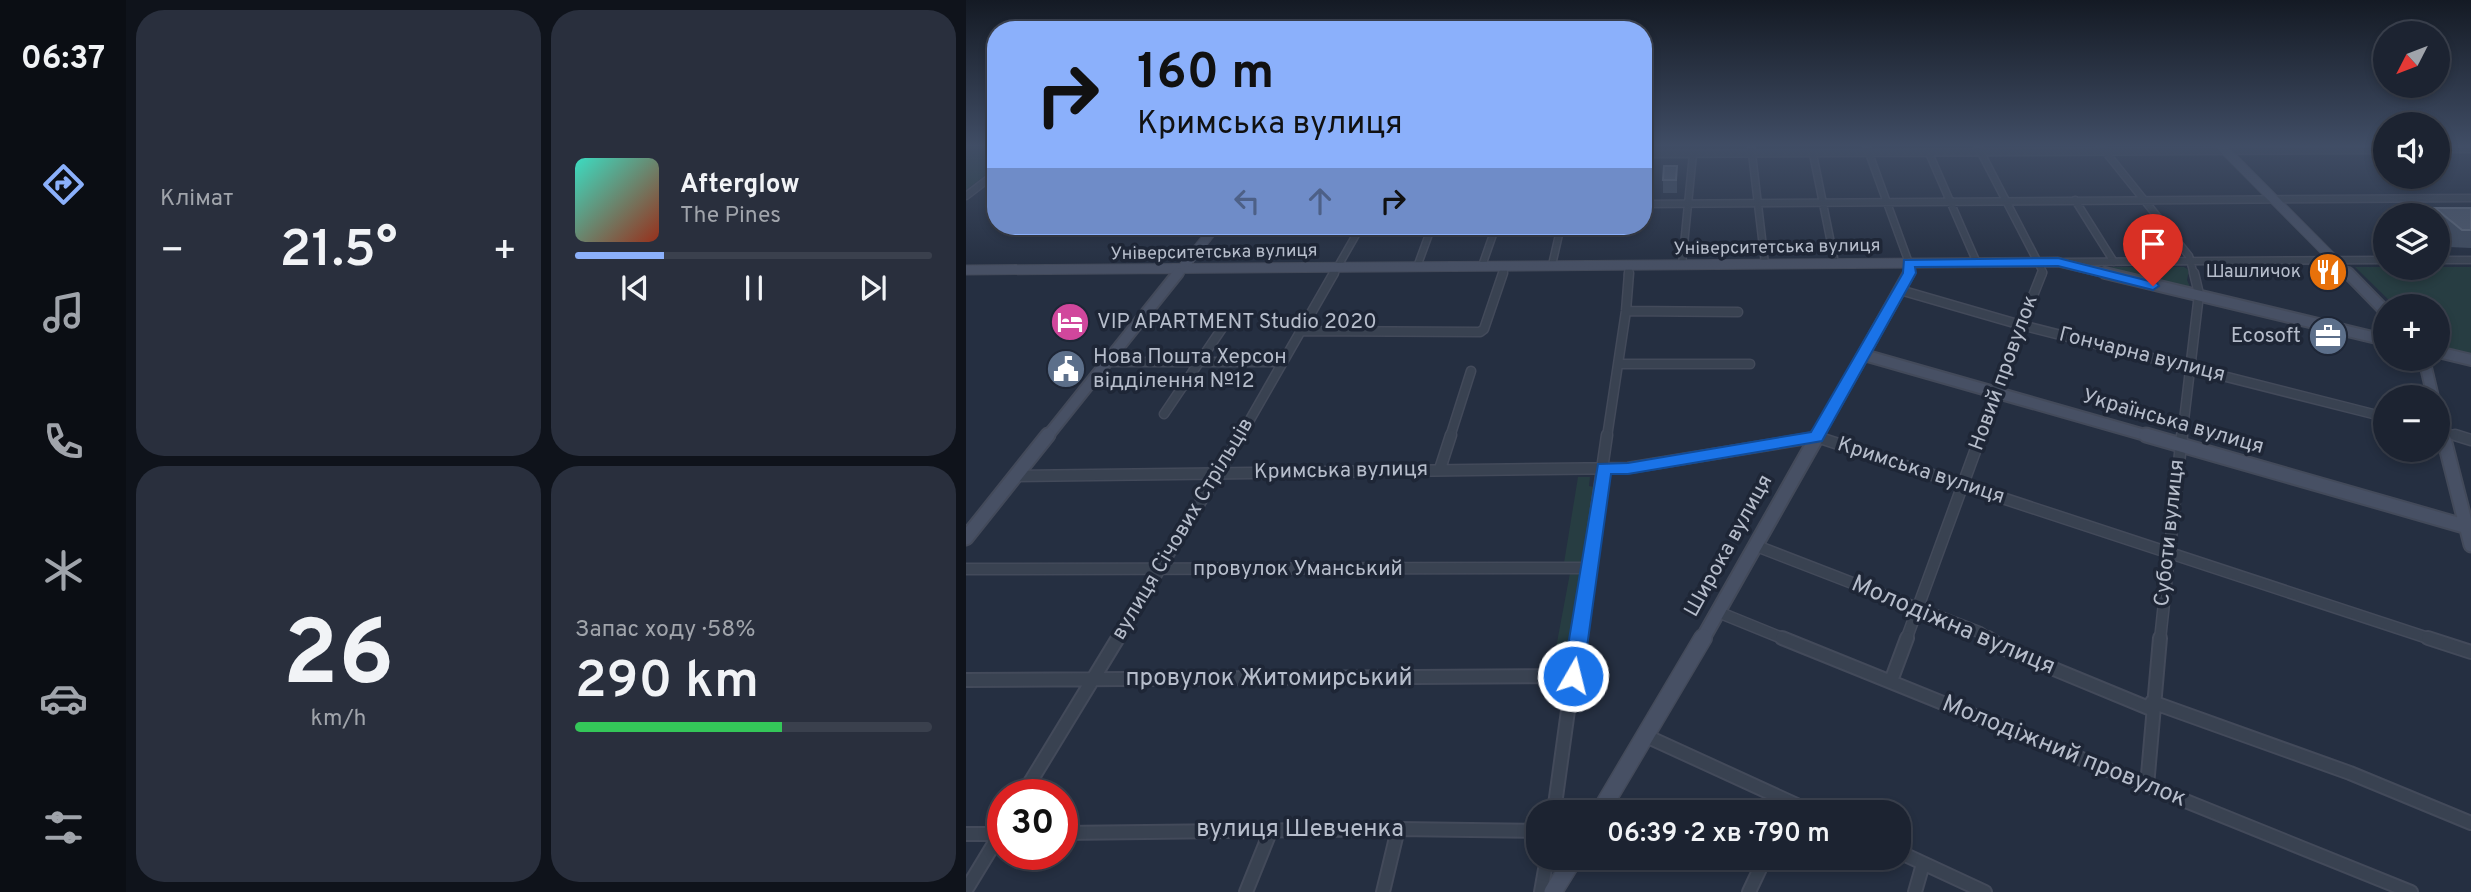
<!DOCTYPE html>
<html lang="uk">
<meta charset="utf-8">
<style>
body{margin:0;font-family:Overpass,sans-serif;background:#292f3d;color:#f1f3f6;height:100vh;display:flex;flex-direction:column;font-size:26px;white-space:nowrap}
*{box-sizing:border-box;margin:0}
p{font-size:23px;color:#a0a4ab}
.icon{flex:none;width:38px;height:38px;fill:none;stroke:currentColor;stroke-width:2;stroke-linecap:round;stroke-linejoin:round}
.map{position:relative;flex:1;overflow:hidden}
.sheet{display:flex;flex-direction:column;gap:10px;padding:10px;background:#0f131b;width:840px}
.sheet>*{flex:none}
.hud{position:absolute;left:21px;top:21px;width:665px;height:214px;border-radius:28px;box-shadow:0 4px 10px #0003,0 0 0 2px #3a404d;background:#8bb0fb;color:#111;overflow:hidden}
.needle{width:46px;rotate:228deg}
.controls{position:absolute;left:1407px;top:21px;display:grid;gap:14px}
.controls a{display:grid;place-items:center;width:77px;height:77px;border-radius:50%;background:#1c2331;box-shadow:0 4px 10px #0003,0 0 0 2px #3a404d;font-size:35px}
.speed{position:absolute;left:21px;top:779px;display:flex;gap:14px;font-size:35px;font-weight:700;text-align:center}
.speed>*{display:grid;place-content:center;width:91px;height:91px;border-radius:50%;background:#1c2331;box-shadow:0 4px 10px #0003,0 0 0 2px #3a404d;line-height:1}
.speed .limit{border:10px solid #d22;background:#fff;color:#111}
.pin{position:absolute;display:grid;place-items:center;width:60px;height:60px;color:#fff;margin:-72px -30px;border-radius:50% 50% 50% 0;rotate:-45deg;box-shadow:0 0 7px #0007}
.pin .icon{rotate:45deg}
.me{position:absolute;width:77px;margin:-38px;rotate:8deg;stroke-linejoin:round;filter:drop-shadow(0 0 5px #0008)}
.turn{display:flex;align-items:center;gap:24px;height:147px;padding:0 35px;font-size:32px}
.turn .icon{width:91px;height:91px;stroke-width:2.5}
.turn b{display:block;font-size:49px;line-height:60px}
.lanes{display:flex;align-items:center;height:66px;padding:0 35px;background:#0003;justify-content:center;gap:35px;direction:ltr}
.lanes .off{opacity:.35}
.big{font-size:52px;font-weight:600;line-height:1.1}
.sheet .widget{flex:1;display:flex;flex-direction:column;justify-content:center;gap:10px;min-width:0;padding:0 24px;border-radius:28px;background:#292f3d}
.sheet .dial{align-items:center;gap:0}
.dial b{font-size:91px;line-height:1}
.song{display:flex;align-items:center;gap:21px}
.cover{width:84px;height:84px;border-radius:10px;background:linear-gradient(135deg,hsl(170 70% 55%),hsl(10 70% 35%))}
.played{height:7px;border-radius:4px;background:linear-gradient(90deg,#8bb0fb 25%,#3a404d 25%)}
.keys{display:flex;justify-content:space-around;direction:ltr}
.heat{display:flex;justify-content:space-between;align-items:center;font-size:38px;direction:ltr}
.charge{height:10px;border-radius:5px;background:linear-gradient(90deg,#34c759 58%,#3a404d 0)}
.sheet .tiles{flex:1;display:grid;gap:10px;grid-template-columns:repeat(2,1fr)}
.trip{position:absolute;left:560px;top:800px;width:385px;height:70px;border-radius:28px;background:#1c2331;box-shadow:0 4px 10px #0003,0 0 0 2px #3a404d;font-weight:600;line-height:70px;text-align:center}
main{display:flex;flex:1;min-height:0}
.menu{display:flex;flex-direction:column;width:126px;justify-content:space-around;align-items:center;background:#0b0e14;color:#a0a4ab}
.menu .icon{width:49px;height:49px}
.menu .current{color:#8bb0fb}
.menu b{font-size:32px;color:#f1f3f6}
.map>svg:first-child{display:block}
</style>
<main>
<nav class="menu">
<b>06:37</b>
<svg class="icon current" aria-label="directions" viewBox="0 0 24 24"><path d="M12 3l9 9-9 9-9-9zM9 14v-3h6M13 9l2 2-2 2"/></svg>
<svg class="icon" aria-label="music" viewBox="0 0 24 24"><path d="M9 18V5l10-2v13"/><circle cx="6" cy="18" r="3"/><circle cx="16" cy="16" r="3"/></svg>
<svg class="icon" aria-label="phone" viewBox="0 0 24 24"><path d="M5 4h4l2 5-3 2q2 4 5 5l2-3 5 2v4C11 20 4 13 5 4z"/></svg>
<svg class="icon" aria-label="climate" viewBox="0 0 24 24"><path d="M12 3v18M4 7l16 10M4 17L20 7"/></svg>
<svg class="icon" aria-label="car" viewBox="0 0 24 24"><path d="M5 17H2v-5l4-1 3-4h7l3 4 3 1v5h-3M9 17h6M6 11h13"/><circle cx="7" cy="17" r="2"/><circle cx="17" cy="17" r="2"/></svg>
<svg class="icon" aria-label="filters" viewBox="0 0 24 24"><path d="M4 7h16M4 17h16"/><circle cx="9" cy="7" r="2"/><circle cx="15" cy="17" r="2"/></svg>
</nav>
<section class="sheet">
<div class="tiles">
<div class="widget"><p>Клімат</p>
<div class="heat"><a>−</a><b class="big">21.5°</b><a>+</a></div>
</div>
<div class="widget">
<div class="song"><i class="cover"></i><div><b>Afterglow</b><p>The Pines</p></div></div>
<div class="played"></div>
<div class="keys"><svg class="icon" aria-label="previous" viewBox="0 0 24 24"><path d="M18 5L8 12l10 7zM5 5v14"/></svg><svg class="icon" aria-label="pause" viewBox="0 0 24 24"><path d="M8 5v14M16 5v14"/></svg><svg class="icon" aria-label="next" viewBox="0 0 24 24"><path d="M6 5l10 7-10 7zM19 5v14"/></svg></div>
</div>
<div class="widget dial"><b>26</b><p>km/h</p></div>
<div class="widget"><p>Запас ходу · 58%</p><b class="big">290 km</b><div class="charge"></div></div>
</div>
</section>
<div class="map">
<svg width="1505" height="892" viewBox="0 0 1505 892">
<rect width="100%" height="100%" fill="#252f41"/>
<path fill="#273d42" d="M 0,145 L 30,145 L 30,167 L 0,190 Z
M 1130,267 L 1218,267 L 1223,270 L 1221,280 L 1225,289 Z
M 1389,267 L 1505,267 L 1505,355 L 1472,347 L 1472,306 L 1429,306 Z
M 612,477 L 624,477 L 623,486 L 628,487 L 617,563 L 598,563 Z
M 604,573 L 615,573 L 600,669 L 586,669 Z"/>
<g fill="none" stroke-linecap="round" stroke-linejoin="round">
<g stroke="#434a5a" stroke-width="9">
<path id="street-far3" d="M 785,145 L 799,264
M 900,145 L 943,263
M 1011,145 L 1077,272 L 1076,275
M 1134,145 L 1223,256 L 1228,275
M 1472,149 L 1505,149
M 963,153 L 1011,263
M 677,154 L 1419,150
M 847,154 L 869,263
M 0,196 L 30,173
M 1109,200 L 1148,262
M 677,204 L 1505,198
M 316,229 L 318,226
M 1472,260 L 1505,260
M 1099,262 L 1419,260
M 586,265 L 595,226
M 716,265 L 727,154
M 516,266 L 530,226
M 451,267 L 466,226
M 367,275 L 395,226
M 536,275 L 539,266
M 662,275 L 663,266"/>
</g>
<g stroke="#434a5a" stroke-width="11">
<path id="street-far2" d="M 934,290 L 1055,325 L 1419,417
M 660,311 L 772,312
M 336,331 L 514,332 L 518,329 L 537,273
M 139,362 L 317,362
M 653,364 L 784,364
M 198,414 L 261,321
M 1473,431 L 1495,437
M 274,437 L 368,273
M 484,437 L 505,371
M 641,437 L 660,311 L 663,273
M 1014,437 L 1029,392 L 1076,273
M 1216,437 L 1233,294 L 1228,273"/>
</g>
<g stroke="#434a5a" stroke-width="13">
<path id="street-far1" d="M 1489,435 L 1505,440
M 474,469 L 485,435
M 48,476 L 662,468 L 851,437 L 1468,640
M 788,545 L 1013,632 L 1025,640
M 0,569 L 621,568
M 752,612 L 821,640
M 151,640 L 275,435
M 611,640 L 641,435
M 940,640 L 1015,435
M 1194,640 L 1216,435"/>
</g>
<g stroke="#434a5a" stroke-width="16">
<path id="street" d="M 816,638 L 1445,892
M 1022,638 L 1037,648 L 1185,709
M 1462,638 L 1505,652
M 0,680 L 607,676
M 925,681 L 941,638
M 1186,702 L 1384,773 L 1505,823
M 680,736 L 846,812
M 1181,786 L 1194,638
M 57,794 L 152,638
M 588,812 L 612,638
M 96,833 L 432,829 L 572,831
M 0,834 L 37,834
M 933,852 L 1019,892
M 0,890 L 37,829
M 280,892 L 305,830
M 417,892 L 432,829
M 575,892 L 581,858
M 783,892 L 799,858
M 949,892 L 957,864"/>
</g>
<g stroke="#434a5a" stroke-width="11">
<path id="secondary-far3" d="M 1254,145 L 1383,275
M 0,270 L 1092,262 L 1147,275
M 211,275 L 250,226
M 942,275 L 943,263"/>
</g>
<g stroke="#434a5a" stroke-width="14">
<path id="secondary-far2" d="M 1139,273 L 1419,340
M 1382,273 L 1419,311
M 1472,352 L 1505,360
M 898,355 L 1186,437
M 1458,359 L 1467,397
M 1472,416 L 1477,437
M 81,437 L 212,273
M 851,437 L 943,273"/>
</g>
<g stroke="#434a5a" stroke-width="17">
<path id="secondary-far1" d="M 1180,435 L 1505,528
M 1477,435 L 1505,545
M 0,538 L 82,435
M 736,640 L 852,435"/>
</g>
<g stroke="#434a5a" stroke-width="20">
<path id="secondary" d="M 634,812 L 737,638
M 587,892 L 608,858"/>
</g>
<use href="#street-far3" stroke="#394251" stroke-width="6"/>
<use href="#street-far2" stroke="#394251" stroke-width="8"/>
<use href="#street-far1" stroke="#394251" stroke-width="10"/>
<use href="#street" stroke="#394251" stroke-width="12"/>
<use href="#secondary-far3" stroke="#475064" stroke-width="9"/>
<use href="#secondary-far2" stroke="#475064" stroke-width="10"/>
<use href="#secondary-far1" stroke="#475064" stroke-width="13"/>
<use href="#secondary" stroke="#475064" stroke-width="17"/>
</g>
<path fill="#404c5f" d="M 677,154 L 684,154 L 684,174 L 677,174 Z
M 711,166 L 711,193 L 697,193 L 697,180 Z
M 1469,208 L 1505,208 L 1505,248 L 1483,247 L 1472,237 L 1472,215 L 1463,215 Z"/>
<path fill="#4d586b" stroke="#5d687a" stroke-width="2" d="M 677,154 L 684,154 L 684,162 L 677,162 Z
M 698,166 L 711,166 L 710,180 L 697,180 Z
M 1469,208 L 1505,208 L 1505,230 L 1496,230 Z"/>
<linearGradient id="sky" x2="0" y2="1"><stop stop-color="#141a24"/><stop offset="0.54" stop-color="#404d65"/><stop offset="1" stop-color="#404d65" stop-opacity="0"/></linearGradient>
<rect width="1505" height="269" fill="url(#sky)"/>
<path fill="#1a73e8" stroke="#114b97" stroke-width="2" d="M 1092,258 L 1191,283 L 1193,286 L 1187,290 L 1092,266 L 949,267 L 950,273 L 856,441 L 662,474 L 645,474 L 617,676 L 614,683 L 607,686 L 600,683 L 597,676 L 632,464 L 662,463 L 845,432 L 937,273 L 938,260 Z"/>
<defs>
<g id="restaurant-disc" transform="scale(2.0125)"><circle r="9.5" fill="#e8710a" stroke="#1e2636"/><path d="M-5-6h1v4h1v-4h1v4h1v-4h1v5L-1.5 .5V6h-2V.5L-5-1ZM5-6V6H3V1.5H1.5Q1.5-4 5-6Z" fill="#fff"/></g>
<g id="hotel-disc" transform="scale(2.0125)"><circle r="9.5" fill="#d1479c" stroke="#1e2636"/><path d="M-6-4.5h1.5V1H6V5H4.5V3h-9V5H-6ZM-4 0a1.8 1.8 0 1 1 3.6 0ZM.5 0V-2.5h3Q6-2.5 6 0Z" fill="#fff"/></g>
<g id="office-disc" transform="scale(2.0125)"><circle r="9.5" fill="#5c6f8a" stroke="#1e2636"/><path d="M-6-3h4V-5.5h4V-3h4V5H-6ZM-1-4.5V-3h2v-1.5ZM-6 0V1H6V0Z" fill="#fff"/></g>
<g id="civic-disc" transform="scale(2.0125)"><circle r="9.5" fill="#5c6f8a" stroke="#1e2636"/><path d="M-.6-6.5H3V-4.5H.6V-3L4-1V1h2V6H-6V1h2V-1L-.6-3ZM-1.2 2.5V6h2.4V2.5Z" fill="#fff"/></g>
</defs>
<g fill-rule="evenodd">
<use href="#restaurant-disc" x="1362" y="272"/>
<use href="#hotel-disc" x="104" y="322"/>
<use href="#office-disc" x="1362" y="336"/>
<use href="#civic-disc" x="100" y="369"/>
</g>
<g text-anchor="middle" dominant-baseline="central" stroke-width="7" stroke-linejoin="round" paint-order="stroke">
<g font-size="18" fill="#b6bdcb" stroke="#1e2636">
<text transform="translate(811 248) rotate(-1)">Університетська вулиця</text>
<text transform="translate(248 253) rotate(-1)">Університетська вулиця</text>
</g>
<g font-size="18" fill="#b6bdcb" stroke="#1e2636" text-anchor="end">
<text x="1335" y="272">Шашличок</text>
</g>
<g font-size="21" fill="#b6bdcb" stroke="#1e2636" text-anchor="start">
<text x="131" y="322">VIP APARTMENT Studio 2020</text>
<text x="1335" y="336" text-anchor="end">Ecosoft</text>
<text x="127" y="357">Нова Пошта Херсон<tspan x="127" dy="24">відділення №12</tspan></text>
</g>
<g font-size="21" fill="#b6bdcb" stroke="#1e2636">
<text transform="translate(1176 355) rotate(14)">Гончарна вулиця</text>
<text transform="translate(1038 373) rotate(-70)">Новий провулок</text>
<text transform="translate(1207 422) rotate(16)">Українська вулиця</text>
<text transform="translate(375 471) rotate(-1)">Кримська вулиця</text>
<text transform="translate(955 471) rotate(18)">Кримська вулиця</text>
<text transform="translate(217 529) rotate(-59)">вулиця Січових Стрільців</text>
<text transform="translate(1204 533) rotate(-84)">Суботи вулиця</text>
<text transform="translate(763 546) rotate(-61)">Широка вулиця</text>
<text x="332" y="569">провулок Уманський</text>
</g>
<g font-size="24" fill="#b6bdcb" stroke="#1e2636">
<text transform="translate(987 626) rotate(23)">Молодіжна вулиця</text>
<text x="303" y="679">провулок Житомирський</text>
<text transform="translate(1098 752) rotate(22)">Молодіжний провулок</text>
<text x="334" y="830">вулиця Шевченка</text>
</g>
</g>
</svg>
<div class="controls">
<a><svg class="needle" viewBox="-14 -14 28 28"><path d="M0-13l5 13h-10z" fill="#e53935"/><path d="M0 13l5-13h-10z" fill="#a0a4ab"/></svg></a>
<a><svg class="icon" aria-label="sound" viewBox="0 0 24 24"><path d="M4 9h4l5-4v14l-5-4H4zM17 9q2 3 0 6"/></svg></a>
<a><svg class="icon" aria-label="layers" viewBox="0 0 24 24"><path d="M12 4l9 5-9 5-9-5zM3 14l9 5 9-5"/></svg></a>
<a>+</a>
<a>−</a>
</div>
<div class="speed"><div class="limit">30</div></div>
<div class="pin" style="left:1187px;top:286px;background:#d93025"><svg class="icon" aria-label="arrive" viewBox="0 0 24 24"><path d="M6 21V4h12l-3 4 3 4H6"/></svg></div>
<svg class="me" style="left:607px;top:676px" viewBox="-20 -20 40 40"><circle r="17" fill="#1a73e8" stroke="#fff" stroke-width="3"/><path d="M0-11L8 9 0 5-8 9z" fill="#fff"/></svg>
<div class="trip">06:39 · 2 хв · 790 m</div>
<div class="hud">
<div class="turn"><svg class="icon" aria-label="right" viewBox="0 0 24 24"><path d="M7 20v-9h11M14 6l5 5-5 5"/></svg><div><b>160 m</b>Кримська вулиця</div></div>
<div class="lanes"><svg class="icon off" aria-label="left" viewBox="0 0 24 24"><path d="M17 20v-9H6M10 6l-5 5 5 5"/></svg><svg class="icon off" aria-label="ahead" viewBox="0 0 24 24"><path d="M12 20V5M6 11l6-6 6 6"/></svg><svg class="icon" aria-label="right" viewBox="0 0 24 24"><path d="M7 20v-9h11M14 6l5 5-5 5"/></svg></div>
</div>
</div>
</main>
